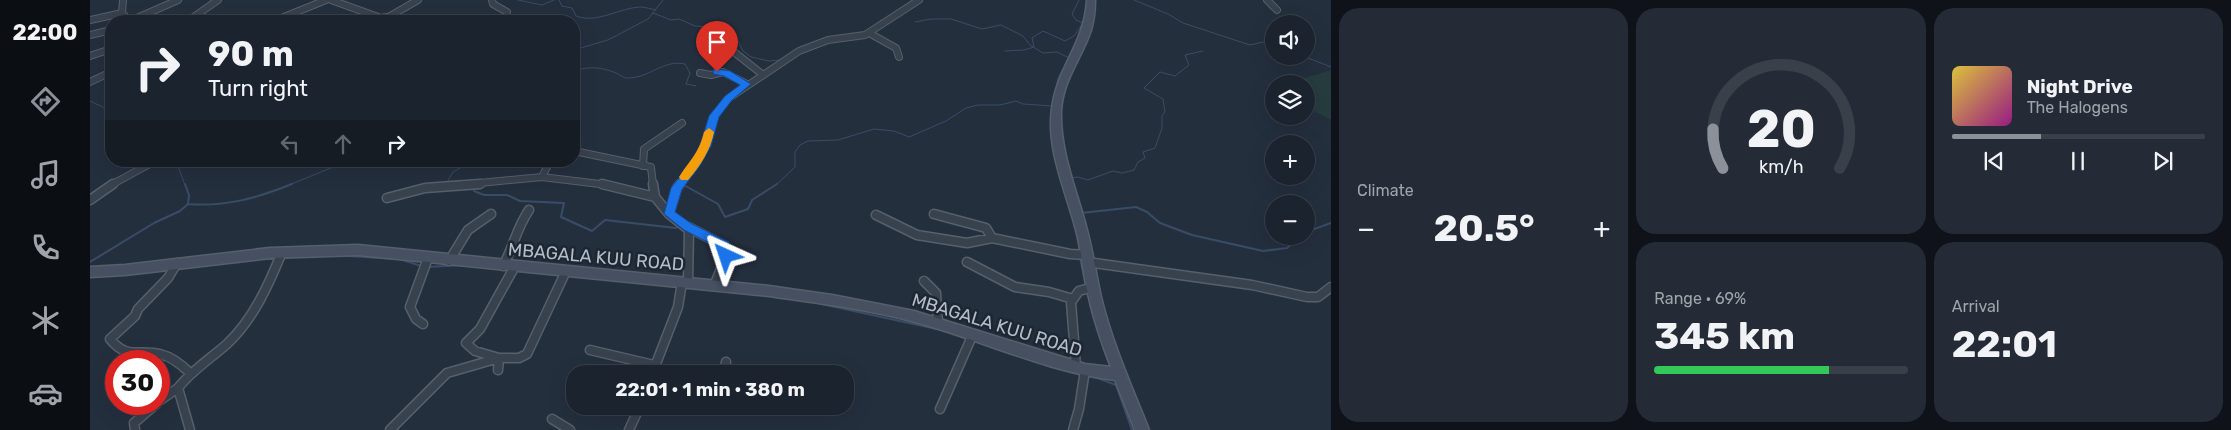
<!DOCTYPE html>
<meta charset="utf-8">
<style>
body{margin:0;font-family:Rubik,sans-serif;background:#242b36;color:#f1f3f6;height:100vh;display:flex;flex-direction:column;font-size:19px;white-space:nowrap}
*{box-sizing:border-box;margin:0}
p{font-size:16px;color:#a0a4aa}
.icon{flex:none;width:28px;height:28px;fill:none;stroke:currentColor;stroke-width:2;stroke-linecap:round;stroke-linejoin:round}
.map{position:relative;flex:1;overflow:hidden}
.panel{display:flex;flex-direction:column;gap:8px;padding:8px;background:#0f1319;width:900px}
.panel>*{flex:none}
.banner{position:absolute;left:15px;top:15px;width:475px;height:152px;border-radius:20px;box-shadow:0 5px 20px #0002,0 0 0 1px #39404a;background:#1b232e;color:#f1f3f6;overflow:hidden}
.fabs{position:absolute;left:1175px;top:15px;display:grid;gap:10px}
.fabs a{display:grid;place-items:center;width:50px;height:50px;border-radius:50%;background:#1b232e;box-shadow:0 5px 20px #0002,0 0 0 1px #39404a;font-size:25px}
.speed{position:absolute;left:15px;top:350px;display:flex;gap:10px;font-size:25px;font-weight:700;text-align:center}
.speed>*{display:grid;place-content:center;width:65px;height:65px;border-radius:50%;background:#1b232e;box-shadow:0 5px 20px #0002,0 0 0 1px #39404a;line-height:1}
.speed .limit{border:8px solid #d22;background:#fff;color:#111}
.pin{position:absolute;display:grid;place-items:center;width:42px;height:42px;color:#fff;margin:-51px -21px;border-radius:50% 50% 50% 0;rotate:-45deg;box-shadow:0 0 5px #0007}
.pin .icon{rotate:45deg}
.me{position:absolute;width:55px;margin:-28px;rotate:318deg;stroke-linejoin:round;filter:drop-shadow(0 0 4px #0008)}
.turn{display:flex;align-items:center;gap:18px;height:105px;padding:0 20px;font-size:22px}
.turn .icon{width:65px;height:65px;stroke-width:2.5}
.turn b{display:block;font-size:35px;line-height:42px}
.lanes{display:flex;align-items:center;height:48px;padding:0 20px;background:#0003;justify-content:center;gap:25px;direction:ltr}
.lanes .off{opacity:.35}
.big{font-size:38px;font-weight:700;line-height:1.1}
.panel .widget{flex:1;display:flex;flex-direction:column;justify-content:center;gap:8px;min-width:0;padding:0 18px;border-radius:20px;background:#242b36}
.panel .dial{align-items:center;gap:0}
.dial svg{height:130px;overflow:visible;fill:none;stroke:#39404a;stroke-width:7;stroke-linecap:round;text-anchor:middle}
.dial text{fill:#f1f3f6;stroke:none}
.song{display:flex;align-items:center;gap:15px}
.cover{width:60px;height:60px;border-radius:8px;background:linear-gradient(135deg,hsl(50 70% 55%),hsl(310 70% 35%))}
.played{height:5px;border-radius:2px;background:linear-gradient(90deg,#8c9099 35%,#39404a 35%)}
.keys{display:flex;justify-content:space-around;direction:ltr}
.heat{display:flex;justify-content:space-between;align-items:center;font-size:28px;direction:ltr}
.charge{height:8px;border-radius:4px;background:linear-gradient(90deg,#34c759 69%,#39404a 0)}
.panel .tiles{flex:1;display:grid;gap:8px;grid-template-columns:repeat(3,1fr)}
.widget:first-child{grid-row:span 2}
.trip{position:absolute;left:476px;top:365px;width:288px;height:50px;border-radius:20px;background:#1b232e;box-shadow:0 5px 20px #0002,0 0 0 1px #39404a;font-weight:700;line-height:50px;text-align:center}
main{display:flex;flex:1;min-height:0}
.tab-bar{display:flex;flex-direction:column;width:90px;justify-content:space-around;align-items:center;background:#0b0e12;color:#a0a4aa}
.tab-bar .icon{width:35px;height:35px}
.tab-bar .active{color:#8c9099}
.tab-bar b{font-size:22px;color:#f1f3f6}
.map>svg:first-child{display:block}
</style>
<main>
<nav class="tab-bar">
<b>22:00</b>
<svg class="icon active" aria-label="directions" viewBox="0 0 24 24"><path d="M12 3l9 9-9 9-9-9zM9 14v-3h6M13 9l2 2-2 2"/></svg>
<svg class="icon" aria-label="music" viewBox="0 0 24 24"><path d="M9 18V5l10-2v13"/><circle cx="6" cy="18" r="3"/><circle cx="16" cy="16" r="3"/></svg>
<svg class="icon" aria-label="phone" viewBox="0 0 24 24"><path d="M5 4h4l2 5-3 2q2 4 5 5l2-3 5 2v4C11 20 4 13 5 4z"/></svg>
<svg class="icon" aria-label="climate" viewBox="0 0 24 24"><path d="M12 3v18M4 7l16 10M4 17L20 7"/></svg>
<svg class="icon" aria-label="car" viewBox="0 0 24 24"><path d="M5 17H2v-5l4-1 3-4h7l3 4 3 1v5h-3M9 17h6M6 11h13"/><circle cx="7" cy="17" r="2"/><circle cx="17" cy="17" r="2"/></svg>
</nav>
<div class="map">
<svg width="1241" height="430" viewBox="0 0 1241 430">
<rect width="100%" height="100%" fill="#242f3e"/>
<path fill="#263c3f" d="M 1241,70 L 1241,120 L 1216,107 L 1216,84 L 1198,83 Z"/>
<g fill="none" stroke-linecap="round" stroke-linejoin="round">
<path stroke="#394c67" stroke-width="1" d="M 428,0 L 452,5 L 464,0
M 469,0 L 472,6 L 482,8 L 486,16 C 507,24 529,8 550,7 C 555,7 561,9 566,10
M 1044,0 L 1078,14 L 1093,23 L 1160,45 L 1173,42 L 1184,46
M 563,13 L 581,20 L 589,19 L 605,26 L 626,27 L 647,39 L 653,51 L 661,57 L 679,61 L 690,60
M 825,22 L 841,19 L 861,19 L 892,29 L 911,25 L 933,36 L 940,45 L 953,53 L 967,52 L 979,58
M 484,50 L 518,40 L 558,19 L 573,0
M 915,51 L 934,50 L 944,47 L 942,38 L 953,31 L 975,41 L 984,36 L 993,23 L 986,20 L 982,14 L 989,0
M 990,55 L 996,44
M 1213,56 L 1241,67
M 484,71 C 498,66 512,67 526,73 C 529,74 533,78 536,78 C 559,79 573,59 595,64 L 600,73 L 596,84 L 606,86
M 0,101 L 21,111
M 963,102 L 968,78 L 983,49
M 961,124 L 964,149
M 86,161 L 95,185
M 979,178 L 988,177 L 998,180 L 1023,171 L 1032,173 L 1044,170 L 1048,162 L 1055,158 L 1053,152 L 1065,148 L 1072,128 L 1072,116 L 1075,112 L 1073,99 L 1054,88 L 1070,72 L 1085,76 L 1099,65 L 1095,55 L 1113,51
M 356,184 L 363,172 L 373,166 L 371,161
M 592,184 L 594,185
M 199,185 L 258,161
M 686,185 L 705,167 L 705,152 L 710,145 L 718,141 L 748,140 L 784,129 L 804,131 L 819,137 L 856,121 L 876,108 L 888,105 L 910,105 L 926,101 L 933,104 L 963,106"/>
<path stroke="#394c67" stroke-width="2" d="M 95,184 L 99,195 L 98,204 C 136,207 167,198 202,184
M 592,184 L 628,204 L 635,217 L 658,209 L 662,200 L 687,184
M 385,187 L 384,191 L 394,195 L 417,195 L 430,201 L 474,203 L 471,217 L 502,231 L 515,220 L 586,228
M 991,213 L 1046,207 L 1057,212 L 1070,223 L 1102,235 L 1173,251 L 1197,248 L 1211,236
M 986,228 L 989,241
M 1216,232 L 1241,223
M 243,255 L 305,259
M 990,257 L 996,287
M 171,259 L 182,259
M 310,259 L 331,266
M 0,262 L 64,223 L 90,211 L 98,204
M 338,267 L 374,265
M 401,268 L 418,270
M 435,272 L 463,274
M 997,291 L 1000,301
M 727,303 L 851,330
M 1013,347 L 1020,366 L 1015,367
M 1002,376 L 1026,385 L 1042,430"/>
<g stroke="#565f6c" stroke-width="8">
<path id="street-far1" d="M 33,0 L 32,13 L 35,16
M 241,0 L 291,18 L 297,17
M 402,0 L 403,4 L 417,12
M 1177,0 L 1187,10
M 295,19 L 328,0
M 0,20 L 32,13
M 40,21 L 88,0
M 98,21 L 128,0
M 184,21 L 236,0
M 616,30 L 672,74
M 779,33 L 806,48 L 809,57
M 0,35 L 21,30
M 0,56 L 21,49
M 610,73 L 621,75 L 633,72 L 657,84
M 0,82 L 21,72
M 484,151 L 561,167 L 563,185
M 460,161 L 452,177 L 518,185
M 553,166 L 554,149 L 592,123
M 21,185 L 65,161
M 369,185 L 452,177
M 589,185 L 606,164 L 615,146 L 624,116 L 639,98 L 709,51 L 738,40 L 775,35 L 829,0"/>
</g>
<g stroke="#565f6c" stroke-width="11">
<path id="street" d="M 512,184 L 565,197
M 563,184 L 565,197 L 579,214
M 590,184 L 587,188 L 579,214 L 599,230 L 598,283
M 297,198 L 335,188 L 390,184
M 0,200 L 23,184
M 844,214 L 896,228 L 902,238
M 786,215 L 827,235 L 877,243 L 902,238 L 980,254 L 997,255
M 598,227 L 635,246 L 636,256 L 624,286
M 359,261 L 378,230 L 401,214
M 877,262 L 925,287 L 959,292 L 983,299
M 997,262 L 1162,285 L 1217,297 L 1228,297 L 1241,287
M 87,263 L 78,278 L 48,309 L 45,316 L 20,339 C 37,360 48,349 70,354 C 82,357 92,365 100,373
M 413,266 C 424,246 426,229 439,210
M 834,281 L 846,293 L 848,324
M 333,324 L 326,319 L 320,307 L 338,258
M 500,350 L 564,365
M 986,367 L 981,302 L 989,291 L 1003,287
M 408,370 L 409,358 L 385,351 L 376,343 L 390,329 L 425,266
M 562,374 L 588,307 L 592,282
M 634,374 L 636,362
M 69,401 L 88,388
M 850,409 L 883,334
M 462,419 L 480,430
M 45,430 L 44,423 L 66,404
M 100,430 L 88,388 C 102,370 120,359 137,344 C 163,320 179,284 192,252
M 300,430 L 357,373 L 409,358 L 429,358 L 437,354 L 476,271
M 539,430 L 550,406
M 983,430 L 989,409 L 995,370"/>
</g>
<g stroke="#565f6c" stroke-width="3">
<path id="secondary" d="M 997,0 L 1005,0 C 1005,10 1004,20 1001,30 C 992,58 972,81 971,112 C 970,153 987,191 997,230 C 1003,252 1006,275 1011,297 C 1022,343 1042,387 1059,430 L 1045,430 L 1025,380 C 956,372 892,340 825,322 C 778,309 727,303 679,296 L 268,255 L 180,258 L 35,275 L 0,277 L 0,267 L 35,265 L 180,248 L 268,245 L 679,286 L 742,295 L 824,311 L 995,364 L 1021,367 C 1012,344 1004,321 999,298 C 993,275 992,252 986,230 C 976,191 956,149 962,108 C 967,68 995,42 997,0 Z"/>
</g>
<use href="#street-far1" stroke="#38414e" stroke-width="6"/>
<use href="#street" stroke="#38414e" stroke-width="8"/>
<use href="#secondary" fill="#465061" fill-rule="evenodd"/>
</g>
<path fill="#1a73e8" stroke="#114b97" d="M 627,69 L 640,71 L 661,84 L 642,100 L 629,117 L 621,146 L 609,167 L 592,189 L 585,212 L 602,224 L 639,242 L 642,256 L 636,260 L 632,259 L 629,248 L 594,230 L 574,214 L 581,188 L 602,162 L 610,146 L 619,116 L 635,96 L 650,85 L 634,76 L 623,74 L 623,70 Z"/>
<path fill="#f59e0b" d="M 619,128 L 624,132 C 620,151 611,165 598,180 L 591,180 L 589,177 C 600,160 609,153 614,132 Z"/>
<g text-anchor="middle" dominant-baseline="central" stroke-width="5" stroke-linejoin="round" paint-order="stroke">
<g font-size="18" fill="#b4bcc9" stroke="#1d2633">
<text transform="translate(506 257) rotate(5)">MBAGALA KUU ROAD</text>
<text transform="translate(907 325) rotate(17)">MBAGALA KUU ROAD</text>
</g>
</g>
</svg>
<div class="fabs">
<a><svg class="icon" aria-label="sound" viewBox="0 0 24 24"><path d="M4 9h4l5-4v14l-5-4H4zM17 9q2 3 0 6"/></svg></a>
<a><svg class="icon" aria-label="layers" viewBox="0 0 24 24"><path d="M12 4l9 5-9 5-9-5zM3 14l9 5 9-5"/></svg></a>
<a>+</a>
<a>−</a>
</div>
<div class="speed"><div class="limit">30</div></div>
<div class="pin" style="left:627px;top:72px;background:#d93025"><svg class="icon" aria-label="arrive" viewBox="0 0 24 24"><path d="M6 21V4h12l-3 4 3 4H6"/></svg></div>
<svg class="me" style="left:636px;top:256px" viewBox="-20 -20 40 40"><path d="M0-17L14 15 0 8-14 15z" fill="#1a73e8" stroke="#fff" stroke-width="4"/></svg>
<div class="trip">22:01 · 1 min · 380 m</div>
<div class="banner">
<div class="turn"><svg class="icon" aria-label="right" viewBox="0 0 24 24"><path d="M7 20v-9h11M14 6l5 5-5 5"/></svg><div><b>90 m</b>Turn right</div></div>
<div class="lanes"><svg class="icon off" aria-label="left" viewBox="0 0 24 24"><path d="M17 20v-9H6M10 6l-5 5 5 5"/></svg><svg class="icon off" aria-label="ahead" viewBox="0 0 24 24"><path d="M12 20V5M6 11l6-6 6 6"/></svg><svg class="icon" aria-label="right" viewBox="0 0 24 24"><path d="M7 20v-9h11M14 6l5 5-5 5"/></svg></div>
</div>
</div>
<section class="panel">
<div class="tiles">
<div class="widget"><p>Climate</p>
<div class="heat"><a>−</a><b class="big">20.5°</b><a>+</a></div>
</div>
<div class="widget dial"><svg viewBox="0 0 100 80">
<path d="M14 69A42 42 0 1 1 86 69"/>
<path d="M14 69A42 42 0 0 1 8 45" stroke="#8c9099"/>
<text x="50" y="56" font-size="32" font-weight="700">20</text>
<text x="50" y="72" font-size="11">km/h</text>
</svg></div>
<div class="widget">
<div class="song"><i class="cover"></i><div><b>Night Drive</b><p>The Halogens</p></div></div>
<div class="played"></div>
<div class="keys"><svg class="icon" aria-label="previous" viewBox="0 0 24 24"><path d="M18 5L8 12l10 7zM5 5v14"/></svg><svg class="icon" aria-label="pause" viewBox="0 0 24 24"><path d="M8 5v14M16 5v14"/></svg><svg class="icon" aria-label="next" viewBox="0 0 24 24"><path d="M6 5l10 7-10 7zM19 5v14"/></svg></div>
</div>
<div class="widget"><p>Range · 69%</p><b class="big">345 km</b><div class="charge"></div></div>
<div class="widget"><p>Arrival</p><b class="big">22:01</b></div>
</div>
</section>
</main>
